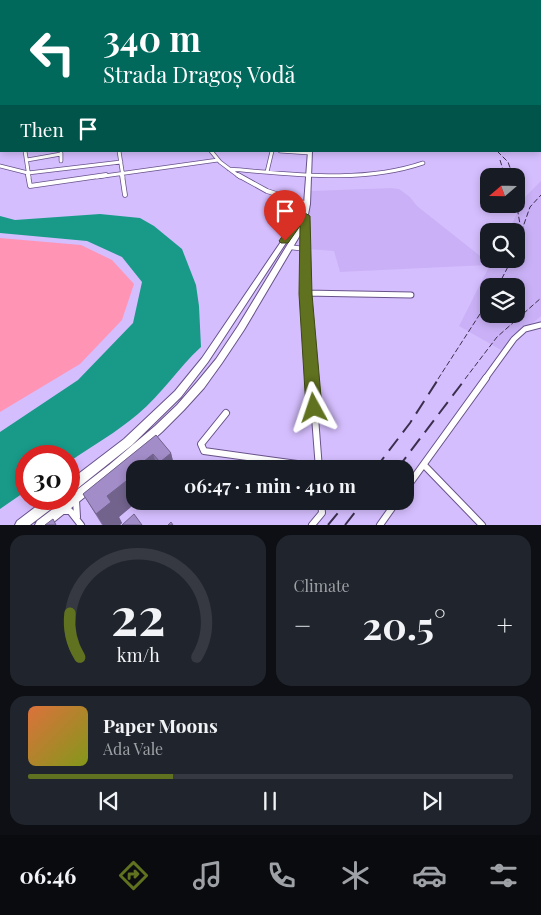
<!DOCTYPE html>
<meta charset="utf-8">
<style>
body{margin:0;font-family:"Playfair Display",serif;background:#20242c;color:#f1f3f6;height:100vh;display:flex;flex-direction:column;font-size:19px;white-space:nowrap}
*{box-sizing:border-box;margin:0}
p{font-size:16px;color:#9ea1a6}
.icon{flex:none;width:28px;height:28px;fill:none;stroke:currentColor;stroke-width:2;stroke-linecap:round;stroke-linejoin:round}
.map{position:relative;height:525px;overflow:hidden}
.drawer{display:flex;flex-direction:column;gap:10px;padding:10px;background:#0d0f14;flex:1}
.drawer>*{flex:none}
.top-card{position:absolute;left:0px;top:0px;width:541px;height:152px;box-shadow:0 2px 8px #0003;background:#00695c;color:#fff;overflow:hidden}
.needle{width:32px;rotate:250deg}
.controls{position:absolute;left:480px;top:168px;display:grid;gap:10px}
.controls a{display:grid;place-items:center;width:45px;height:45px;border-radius:10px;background:#171b24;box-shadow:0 2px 8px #0003;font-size:25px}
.speed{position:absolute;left:15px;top:445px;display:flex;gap:10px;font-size:25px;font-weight:700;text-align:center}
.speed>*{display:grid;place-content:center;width:65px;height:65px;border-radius:50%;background:#171b24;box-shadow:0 2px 8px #0003;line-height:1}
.speed .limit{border:8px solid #d22;background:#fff;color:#111}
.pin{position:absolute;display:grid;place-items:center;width:42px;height:42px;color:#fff;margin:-51px -21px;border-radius:50% 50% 50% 0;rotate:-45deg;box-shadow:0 0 5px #0007}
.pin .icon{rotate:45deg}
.me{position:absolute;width:55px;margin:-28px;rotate:355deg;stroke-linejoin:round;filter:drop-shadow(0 0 4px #0008)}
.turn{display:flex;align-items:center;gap:18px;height:105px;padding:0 20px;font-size:22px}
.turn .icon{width:65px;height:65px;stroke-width:2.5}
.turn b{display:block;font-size:35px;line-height:42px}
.then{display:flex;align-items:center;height:48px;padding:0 20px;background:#0003;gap:10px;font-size:19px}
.big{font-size:38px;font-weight:700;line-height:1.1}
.drawer .tile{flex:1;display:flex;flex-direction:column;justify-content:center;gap:8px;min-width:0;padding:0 18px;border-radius:15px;background:#20242c}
.drawer .dial{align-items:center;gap:0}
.dial svg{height:130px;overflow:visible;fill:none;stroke:#363941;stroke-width:7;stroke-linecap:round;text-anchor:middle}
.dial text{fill:#f1f3f6;stroke:none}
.song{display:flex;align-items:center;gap:15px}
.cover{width:60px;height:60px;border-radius:8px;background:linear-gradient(135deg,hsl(20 70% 55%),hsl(70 70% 35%))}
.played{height:5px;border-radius:2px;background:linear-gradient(90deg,#60711f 30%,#363941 30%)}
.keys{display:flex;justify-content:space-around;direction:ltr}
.heat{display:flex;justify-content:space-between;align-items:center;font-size:28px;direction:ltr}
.drawer .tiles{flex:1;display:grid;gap:10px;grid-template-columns:1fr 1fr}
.tile:last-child{grid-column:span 2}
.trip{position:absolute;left:126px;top:460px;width:288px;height:50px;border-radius:15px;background:#171b24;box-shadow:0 2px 8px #0003;font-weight:700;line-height:50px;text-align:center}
.dock{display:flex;height:80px;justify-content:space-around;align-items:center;background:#090b0e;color:#9ea1a6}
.dock .icon{width:35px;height:35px}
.dock .active{color:#60711f}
.dock b{font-size:22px;color:#f1f3f6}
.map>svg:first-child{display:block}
</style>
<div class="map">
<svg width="541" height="525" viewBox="0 0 541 525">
<rect width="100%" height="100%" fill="#d5befe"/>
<path fill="#cab1f7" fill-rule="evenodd" d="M 541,181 L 541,316 L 501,350 L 459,326 L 493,259 L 516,259 L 516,231 L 508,231 L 526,196 ZM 489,286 L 516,286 L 516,314 L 489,314 Z
M 391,188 L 399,189 L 410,197 L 417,206 L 484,259 L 488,265 L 340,272 L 334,251 L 307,249 L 311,191 Z"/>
<path fill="#ff94b5" d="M 0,238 L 81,245 L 112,260 L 134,284 L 122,320 L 80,364 L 0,412 Z"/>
<path fill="#199a89" d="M 100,214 L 140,218 L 154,226 L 182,249 L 196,285 L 199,306 L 201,347 C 178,368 162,394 138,414 C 117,432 92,446 69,462 L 69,456 L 26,456 L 26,491 L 0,509 L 0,432 L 78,380 L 133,323 L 142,282 L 122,257 L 87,241 L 0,233 L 0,216 L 15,220 Z"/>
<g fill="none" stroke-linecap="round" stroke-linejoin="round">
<g stroke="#68528a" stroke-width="4.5">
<path id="street-far3" d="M 25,151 L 29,177
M 119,151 L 123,177
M 211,151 L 220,162 L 240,177
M 280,151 L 310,153
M 61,153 L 61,161
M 27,160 L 61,154
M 0,166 L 28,173 L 121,162
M 229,169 C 293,174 361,184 423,163
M 267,172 L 272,151
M 97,177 L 218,160"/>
</g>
<g stroke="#68528a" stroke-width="5.5">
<path id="street-far2" d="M 28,175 L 30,186 L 106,175
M 122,175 L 125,195
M 238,175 L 267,191 L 307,204
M 289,247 L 305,249
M 305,265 L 306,221"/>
</g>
<g stroke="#68528a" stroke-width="7">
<path id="street-far1" d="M 305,264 L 305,293 L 312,379
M 305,293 L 411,295
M 485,379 L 514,339 L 525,329 L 541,325"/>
</g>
<g stroke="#68528a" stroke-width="8">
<path id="street" d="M 312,378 L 319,469
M 226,413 L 201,444 L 204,451 L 319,467
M 424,465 L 482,525
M 405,490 L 486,378
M 76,500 L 77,517
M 62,511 L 70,511 L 81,525
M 312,525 L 322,513 L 321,501
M 380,525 L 397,501"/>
</g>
<g stroke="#68528a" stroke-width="2">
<path id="primary" d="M 308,151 L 312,151 L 310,204 L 306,225 L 244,330 L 222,363 L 204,388 L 184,410 L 162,432 L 116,472 L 50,525 L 35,525 L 37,521 L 66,499 L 69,499 L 69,496 L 109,465 L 155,426 L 177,405 L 197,382 L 216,359 L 238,326 L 300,224 L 297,226 L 208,362 L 181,397 L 132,445 L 73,492 L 69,493 L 69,481 L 124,439 L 175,391 L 202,358 L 293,224 L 302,216 L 304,204 Z
M 46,499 L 61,499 L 59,503 L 30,525 L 15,525 L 17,521 Z"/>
</g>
<use href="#street-far3" stroke="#fff" stroke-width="3"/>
<use href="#street-far2" stroke="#fff" stroke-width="4"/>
<use href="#street-far1" stroke="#fff" stroke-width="5"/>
<use href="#street" stroke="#fff" stroke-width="6"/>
<use href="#primary" fill="#fff" fill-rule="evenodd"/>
<path stroke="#3b2f4d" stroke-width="1" stroke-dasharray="5.5 2.5" stroke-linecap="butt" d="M 497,151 L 508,162 L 513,176
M 500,160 L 505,176
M 516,201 L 521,230
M 516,247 L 530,207 L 541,195
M 498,286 L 512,259
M 438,379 L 489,300
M 465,379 L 497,337 L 541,298"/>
<path stroke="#3b2f4d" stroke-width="2" stroke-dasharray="15 8" stroke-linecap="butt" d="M 375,469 L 410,423 L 439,378
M 397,469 L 466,378
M 328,525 L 348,501
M 345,525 L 364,501"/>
</g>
<path fill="#8c79ad" d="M 156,435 L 171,453 L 175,469 L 135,469 L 135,501 L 138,501 L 119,517 L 122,523 L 120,525 L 102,525 L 83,494 Z"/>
<path fill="#72638d" d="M 171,453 L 175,469 L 162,469 L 160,462 Z
M 153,454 L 158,469 L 135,469 L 135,472 L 134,469 Z
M 135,474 L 135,501 L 138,501 L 119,517 L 122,523 L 120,525 L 103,525 L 96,514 L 107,496 Z"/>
<path fill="#a38dc9" stroke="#72638d" d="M 156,435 L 171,453 L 160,462 L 153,454 L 134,469 L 135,471 L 135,474 L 107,496 L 111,502 L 96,514 L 83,494 Z
M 134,514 L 142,525 L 122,525 Z
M 53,519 L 56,525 L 45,525 Z
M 171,522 L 173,525 L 168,525 Z"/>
<linearGradient id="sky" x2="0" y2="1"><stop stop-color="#55aac2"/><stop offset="0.43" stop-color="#ece2ff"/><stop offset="1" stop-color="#ece2ff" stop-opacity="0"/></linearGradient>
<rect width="541" height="128" fill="url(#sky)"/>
<path fill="#60711f" stroke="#3e4914" d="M 305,213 L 310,216 L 312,294 L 322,408 L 320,412 L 314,414 L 309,412 L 306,408 L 299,294 L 300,226 L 288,243 L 281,243 L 279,241 L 294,219 Z"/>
</svg>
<div class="controls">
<a><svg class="needle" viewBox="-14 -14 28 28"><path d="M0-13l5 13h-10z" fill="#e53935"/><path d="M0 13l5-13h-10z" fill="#9ea1a6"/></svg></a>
<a><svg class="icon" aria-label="search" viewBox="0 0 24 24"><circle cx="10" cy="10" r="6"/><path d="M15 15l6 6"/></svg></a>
<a><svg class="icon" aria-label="layers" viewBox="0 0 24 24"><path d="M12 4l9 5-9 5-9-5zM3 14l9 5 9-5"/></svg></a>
</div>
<div class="speed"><div class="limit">30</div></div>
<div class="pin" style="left:285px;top:241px;background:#d93025"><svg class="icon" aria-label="arrive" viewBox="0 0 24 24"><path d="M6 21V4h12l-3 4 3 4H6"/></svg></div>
<svg class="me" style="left:314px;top:408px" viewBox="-20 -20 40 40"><path d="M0-17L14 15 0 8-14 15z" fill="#60711f" stroke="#fff" stroke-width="4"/></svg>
<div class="trip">06:47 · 1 min · 410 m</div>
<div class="top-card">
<div class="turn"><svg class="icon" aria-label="left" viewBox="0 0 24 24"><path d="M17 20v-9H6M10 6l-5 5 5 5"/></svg><div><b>340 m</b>Strada Dragoș Vodă</div></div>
<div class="then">Then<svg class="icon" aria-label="arrive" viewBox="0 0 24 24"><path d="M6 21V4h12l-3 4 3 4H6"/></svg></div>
</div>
</div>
<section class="drawer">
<div class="tiles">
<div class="tile dial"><svg viewBox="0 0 100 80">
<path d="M14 69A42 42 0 1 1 86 69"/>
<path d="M14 69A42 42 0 0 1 8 42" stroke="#60711f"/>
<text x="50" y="56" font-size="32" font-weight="700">22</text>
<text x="50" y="72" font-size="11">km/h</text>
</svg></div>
<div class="tile"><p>Climate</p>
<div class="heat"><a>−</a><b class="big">20.5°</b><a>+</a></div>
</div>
<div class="tile">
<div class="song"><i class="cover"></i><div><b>Paper Moons</b><p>Ada Vale</p></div></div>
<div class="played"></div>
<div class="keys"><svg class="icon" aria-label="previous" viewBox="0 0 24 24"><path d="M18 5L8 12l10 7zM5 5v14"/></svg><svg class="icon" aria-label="pause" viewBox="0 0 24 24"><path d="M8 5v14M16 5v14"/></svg><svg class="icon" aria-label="next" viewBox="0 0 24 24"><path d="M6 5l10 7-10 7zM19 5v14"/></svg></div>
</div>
</div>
</section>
<nav class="dock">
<b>06:46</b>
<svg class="icon active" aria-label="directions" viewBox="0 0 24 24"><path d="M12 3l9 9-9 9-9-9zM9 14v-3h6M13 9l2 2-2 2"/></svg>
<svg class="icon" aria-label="music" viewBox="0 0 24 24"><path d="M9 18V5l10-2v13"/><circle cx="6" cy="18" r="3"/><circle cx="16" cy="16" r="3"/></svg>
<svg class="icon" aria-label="phone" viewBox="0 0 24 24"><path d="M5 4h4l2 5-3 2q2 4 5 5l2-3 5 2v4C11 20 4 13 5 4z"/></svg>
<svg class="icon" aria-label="climate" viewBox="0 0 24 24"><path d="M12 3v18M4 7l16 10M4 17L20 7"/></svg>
<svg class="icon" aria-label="car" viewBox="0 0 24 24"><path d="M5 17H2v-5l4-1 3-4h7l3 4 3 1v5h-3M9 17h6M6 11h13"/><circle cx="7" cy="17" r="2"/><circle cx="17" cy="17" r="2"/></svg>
<svg class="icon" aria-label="filters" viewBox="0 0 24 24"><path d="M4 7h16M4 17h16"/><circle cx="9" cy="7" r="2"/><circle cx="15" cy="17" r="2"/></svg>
</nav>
